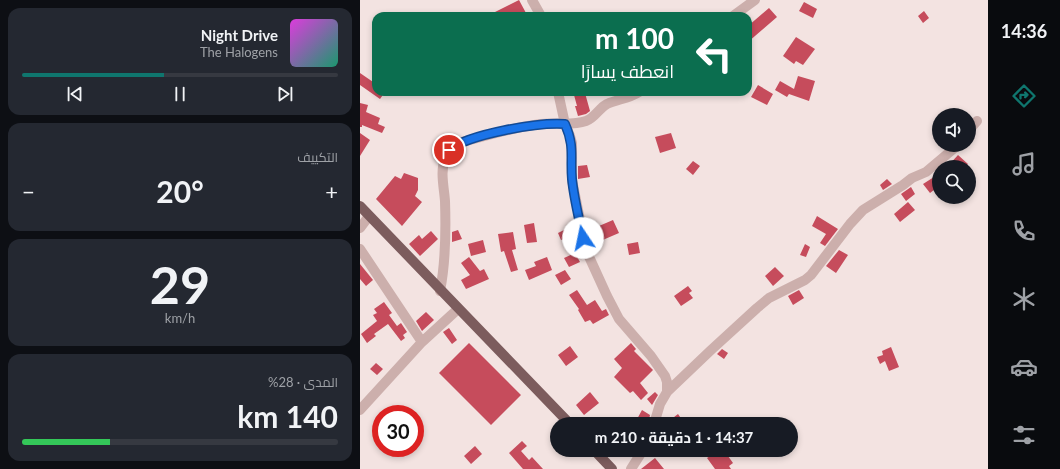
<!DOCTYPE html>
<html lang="ar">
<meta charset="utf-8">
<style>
body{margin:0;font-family:Lato,Cairo,sans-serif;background:#242831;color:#f1f3f6;direction:rtl;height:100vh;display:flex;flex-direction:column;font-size:15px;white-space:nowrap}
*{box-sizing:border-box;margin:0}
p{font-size:13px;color:#9ea1a6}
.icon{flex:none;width:22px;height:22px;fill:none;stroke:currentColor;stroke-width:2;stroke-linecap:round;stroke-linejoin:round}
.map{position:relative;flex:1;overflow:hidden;direction:ltr}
.sheet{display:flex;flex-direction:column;gap:8px;padding:8px;background:#0d0f14;width:360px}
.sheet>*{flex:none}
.banner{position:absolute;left:12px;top:12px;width:380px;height:84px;border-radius:12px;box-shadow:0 2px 6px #0003;direction:rtl;background:#0b6e4f;color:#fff;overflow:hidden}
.fabs{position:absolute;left:572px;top:108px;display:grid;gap:8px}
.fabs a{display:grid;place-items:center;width:44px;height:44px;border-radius:50%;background:#171b24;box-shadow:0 2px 6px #0003;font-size:20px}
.speed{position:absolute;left:12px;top:405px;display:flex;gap:8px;font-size:20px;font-weight:700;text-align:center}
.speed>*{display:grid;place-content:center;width:52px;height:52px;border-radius:50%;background:#171b24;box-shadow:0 2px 6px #0003;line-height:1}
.speed .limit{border:6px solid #d22;background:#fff;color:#111}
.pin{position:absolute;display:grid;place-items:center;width:34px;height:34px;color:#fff;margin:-17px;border:2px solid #fff;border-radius:50%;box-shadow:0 1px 4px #0007}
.me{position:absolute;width:44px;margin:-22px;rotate:349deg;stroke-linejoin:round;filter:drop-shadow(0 0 3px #0008)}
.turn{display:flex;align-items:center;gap:14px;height:84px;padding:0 12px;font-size:18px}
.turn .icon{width:52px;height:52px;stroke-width:2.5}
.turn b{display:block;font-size:28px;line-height:34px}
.big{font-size:30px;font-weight:700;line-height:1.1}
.sheet .tile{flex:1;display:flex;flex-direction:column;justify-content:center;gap:6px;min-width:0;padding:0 14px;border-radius:12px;background:#242831}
.sheet .dial{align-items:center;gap:0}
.dial b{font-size:52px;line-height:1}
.song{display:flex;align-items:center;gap:12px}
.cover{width:48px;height:48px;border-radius:6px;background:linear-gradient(135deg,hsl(300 70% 55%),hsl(160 70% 35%))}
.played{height:4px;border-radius:2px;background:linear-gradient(90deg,#0f766e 45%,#363941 45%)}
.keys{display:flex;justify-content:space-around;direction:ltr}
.heat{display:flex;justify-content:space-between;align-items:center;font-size:22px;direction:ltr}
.charge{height:6px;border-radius:3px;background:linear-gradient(90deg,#34c759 28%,#363941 0)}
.trip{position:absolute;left:190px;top:417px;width:248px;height:40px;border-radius:20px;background:#171b24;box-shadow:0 2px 6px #0003;font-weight:700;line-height:40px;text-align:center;direction:rtl}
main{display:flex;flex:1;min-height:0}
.menu{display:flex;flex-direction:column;width:72px;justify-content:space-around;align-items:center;background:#090b0e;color:#9ea1a6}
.menu .icon{width:28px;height:28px}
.menu .current{color:#0f766e}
.menu b{font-size:18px;color:#f1f3f6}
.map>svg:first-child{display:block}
</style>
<main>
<nav class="menu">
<b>14:36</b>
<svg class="icon current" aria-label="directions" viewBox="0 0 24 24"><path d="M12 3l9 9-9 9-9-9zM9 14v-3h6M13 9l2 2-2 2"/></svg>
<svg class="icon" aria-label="music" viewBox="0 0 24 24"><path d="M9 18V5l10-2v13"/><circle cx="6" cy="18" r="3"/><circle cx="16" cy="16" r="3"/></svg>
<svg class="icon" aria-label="phone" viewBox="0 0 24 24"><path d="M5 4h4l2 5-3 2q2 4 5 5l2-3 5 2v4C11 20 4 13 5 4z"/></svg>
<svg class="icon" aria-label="climate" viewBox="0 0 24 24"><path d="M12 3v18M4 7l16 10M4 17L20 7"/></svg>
<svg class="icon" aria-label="car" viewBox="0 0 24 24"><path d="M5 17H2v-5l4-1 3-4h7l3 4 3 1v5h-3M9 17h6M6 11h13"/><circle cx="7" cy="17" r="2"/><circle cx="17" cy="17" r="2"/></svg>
<svg class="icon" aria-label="filters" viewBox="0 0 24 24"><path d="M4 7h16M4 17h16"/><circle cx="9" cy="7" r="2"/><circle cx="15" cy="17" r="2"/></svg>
</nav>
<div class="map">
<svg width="628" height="469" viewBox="0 0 628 469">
<rect width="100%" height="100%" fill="#f3e3e1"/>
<path fill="#c64c5c" d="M 159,0 L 166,13 L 161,16 L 127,16 Z
M 444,2 L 457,9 L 453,18 L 439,11 Z
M 409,8 L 417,17 L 388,42 L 388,26 Z
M 564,11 L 569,18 L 563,23 L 558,16 Z
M 436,37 L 455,49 L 443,65 L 436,61 L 434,64 L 423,56 Z
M 0,73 L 16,84 L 16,92 L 25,92 L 20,99 L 0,85 Z
M 438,76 L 455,81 L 449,101 L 429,94 L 427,97 L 415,90 L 420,81 L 434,89 Z
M 398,85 L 413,94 L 407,105 L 391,97 Z
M 225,93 L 230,111 L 226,114 L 218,116 L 215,106 L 217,106 L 214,95 Z
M 0,103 L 8,105 L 6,112 L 20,118 L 18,124 L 25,127 L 22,133 L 2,125 L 2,127 L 0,127 Z
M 0,133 L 10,140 L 0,156 Z
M 311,133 L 316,148 L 300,153 L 295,137 Z
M 598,155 L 608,164 L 605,167 L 587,167 Z
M 333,161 L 340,166 L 333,175 L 326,169 Z
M 227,165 L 230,177 L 218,179 L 218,166 Z
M 44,173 L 58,178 L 58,190 L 55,196 L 62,202 L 42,226 L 16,199 L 35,176 L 41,179 Z
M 574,177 L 579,184 L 579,186 L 570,193 L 563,184 Z
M 527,179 L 532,184 L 523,190 L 520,185 Z
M 551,187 L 555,194 L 546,201 L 541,194 Z
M 548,202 L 555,210 L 540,222 L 534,214 Z
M 457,216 L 478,229 L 465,246 L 460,243 L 466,234 L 452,226 Z
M 253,220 L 259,233 L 238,242 L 232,229 Z
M 174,223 L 177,242 L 167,243 L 164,225 Z
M 206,229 L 209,237 L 201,240 L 198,233 Z
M 98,230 L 102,239 L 92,242 L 92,232 Z
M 71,231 L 78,239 L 60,256 L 49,244 L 59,235 L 62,239 Z
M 153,232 L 156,249 L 152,250 L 158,270 L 151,272 L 144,251 L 141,252 L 138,234 Z
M 123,240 L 126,252 L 111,256 L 108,244 Z
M 278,242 L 280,253 L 269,255 L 267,244 Z
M 445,244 L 450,247 L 446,257 L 440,255 Z
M 479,250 L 488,255 L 476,273 L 466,266 Z
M 215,253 L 220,262 L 209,267 L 204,258 Z
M 109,257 L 120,271 L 124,269 L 129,279 L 106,289 L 101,280 L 110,275 L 101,263 Z
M 187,257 L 192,270 L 169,280 L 165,270 L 176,266 L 174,262 Z
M 0,264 L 13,280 L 6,286 L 0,279 Z
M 415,267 L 424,276 L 413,286 L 405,276 Z
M 205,270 L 211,279 L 201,285 L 195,275 Z
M 328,286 L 332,291 L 329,293 L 333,298 L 321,306 L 314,296 Z
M 217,290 L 227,305 L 235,300 L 242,311 L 246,309 L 249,315 L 233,324 L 230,320 L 225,322 L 218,310 L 219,309 L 209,295 Z
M 439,290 L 444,298 L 433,305 L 428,296 Z
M 24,302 L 32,313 L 29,315 L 37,326 L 41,323 L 47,332 L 43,335 L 45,338 L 41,341 L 28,324 L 14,334 L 16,336 L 7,343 L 1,334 L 17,321 L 13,315 L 17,313 L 14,309 Z
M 66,312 L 74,320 L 62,331 L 56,321 Z
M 89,328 L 97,340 L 92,344 L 83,332 Z
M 109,343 L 161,395 L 131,425 L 79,373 Z
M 271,343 L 276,349 L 274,351 L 293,370 L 280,383 L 288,393 L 281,400 L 273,391 L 270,393 L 254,377 L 262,368 L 254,359 Z
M 210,346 L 218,357 L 206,366 L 198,355 Z
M 531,347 L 539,367 L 529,371 L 525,361 L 520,364 L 517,357 L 523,355 L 522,351 Z
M 362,349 L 368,353 L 364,359 L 357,354 Z
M 16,363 L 23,369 L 17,375 L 10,369 Z
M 230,392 L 239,403 L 224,415 L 216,405 Z
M 295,392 L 298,395 L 292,405 L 287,399 Z
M 282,410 L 290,415 L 288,424 L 280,424 L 276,421 Z
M 318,414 L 325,424 L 305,424 Z
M 162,441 L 167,446 L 161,451 L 169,460 L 172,457 L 183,469 L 163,469 L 149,453 Z
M 115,446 L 122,454 L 111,464 L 104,456 Z
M 359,450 L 376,450 L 368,456 L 373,463 L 369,466 L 371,469 L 355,469 L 347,458 Z
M 295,458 L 304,469 L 281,469 Z"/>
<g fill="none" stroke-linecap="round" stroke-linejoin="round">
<path stroke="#ccafac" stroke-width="10" d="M 172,0 L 181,16
M 373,16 L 395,0
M 198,92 L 205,124 L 210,136 L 212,143 L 212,180 L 226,250 L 247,296 L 259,319 L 291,356 L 305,376 L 307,382 L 307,392 L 300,404 L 294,424
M 609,130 L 617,121
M 0,228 L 9,216
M 0,249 L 62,342
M 80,291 C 86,261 86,231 85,201 C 84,187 80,172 85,158 C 88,149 95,145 102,142 C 128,135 154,127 181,124 C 196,122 211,126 226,121 C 235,118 239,108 247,104 C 258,99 268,99 279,92
M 307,392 L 350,351 L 397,308 L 409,298 L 445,280 L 451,275 L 490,224 L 503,210 L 543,185 L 552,178 L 566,172 L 598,145
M 0,410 L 62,342 L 98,309
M 271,469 L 283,450"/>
<path stroke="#7c5c5d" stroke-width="10" d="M 0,206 L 210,424
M 234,450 L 252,469"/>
</g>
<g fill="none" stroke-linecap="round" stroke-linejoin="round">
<g stroke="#114b97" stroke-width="10">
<path id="route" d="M 89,150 C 109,134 179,122 205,124 C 215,147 210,157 212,179 C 214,199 219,218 223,238"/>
</g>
<use href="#route" stroke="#1a73e8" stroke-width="7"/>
</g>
</svg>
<div class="fabs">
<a><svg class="icon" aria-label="sound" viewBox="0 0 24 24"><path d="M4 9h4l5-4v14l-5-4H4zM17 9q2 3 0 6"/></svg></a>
<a><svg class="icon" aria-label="search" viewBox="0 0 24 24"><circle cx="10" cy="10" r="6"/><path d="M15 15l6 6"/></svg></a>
</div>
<div class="speed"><div class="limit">30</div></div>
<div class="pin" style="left:89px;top:150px;background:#d93025"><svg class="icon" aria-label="arrive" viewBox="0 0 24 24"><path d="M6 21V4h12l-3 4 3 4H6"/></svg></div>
<svg class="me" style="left:223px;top:238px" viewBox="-20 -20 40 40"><circle r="19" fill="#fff"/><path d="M0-13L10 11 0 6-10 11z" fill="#1a73e8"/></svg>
<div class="trip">14:37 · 1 دقيقة · 210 m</div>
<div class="banner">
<div class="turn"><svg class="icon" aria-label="left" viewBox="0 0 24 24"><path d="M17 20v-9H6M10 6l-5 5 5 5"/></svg><div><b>100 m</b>انعطف يسارًا</div></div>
</div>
</div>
<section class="sheet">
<div class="tile">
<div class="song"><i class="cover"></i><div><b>Night Drive</b><p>The Halogens</p></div></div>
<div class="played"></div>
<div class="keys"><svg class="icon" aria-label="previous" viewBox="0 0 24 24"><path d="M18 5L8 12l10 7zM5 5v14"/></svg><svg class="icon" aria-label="pause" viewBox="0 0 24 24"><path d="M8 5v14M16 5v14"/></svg><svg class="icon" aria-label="next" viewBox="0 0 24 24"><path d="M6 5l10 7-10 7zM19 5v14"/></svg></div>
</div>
<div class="tile"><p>التكييف</p>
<div class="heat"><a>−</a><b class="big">20°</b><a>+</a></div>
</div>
<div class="tile dial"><b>29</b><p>km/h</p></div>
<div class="tile"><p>المدى · 28%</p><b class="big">140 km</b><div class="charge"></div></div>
</section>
</main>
